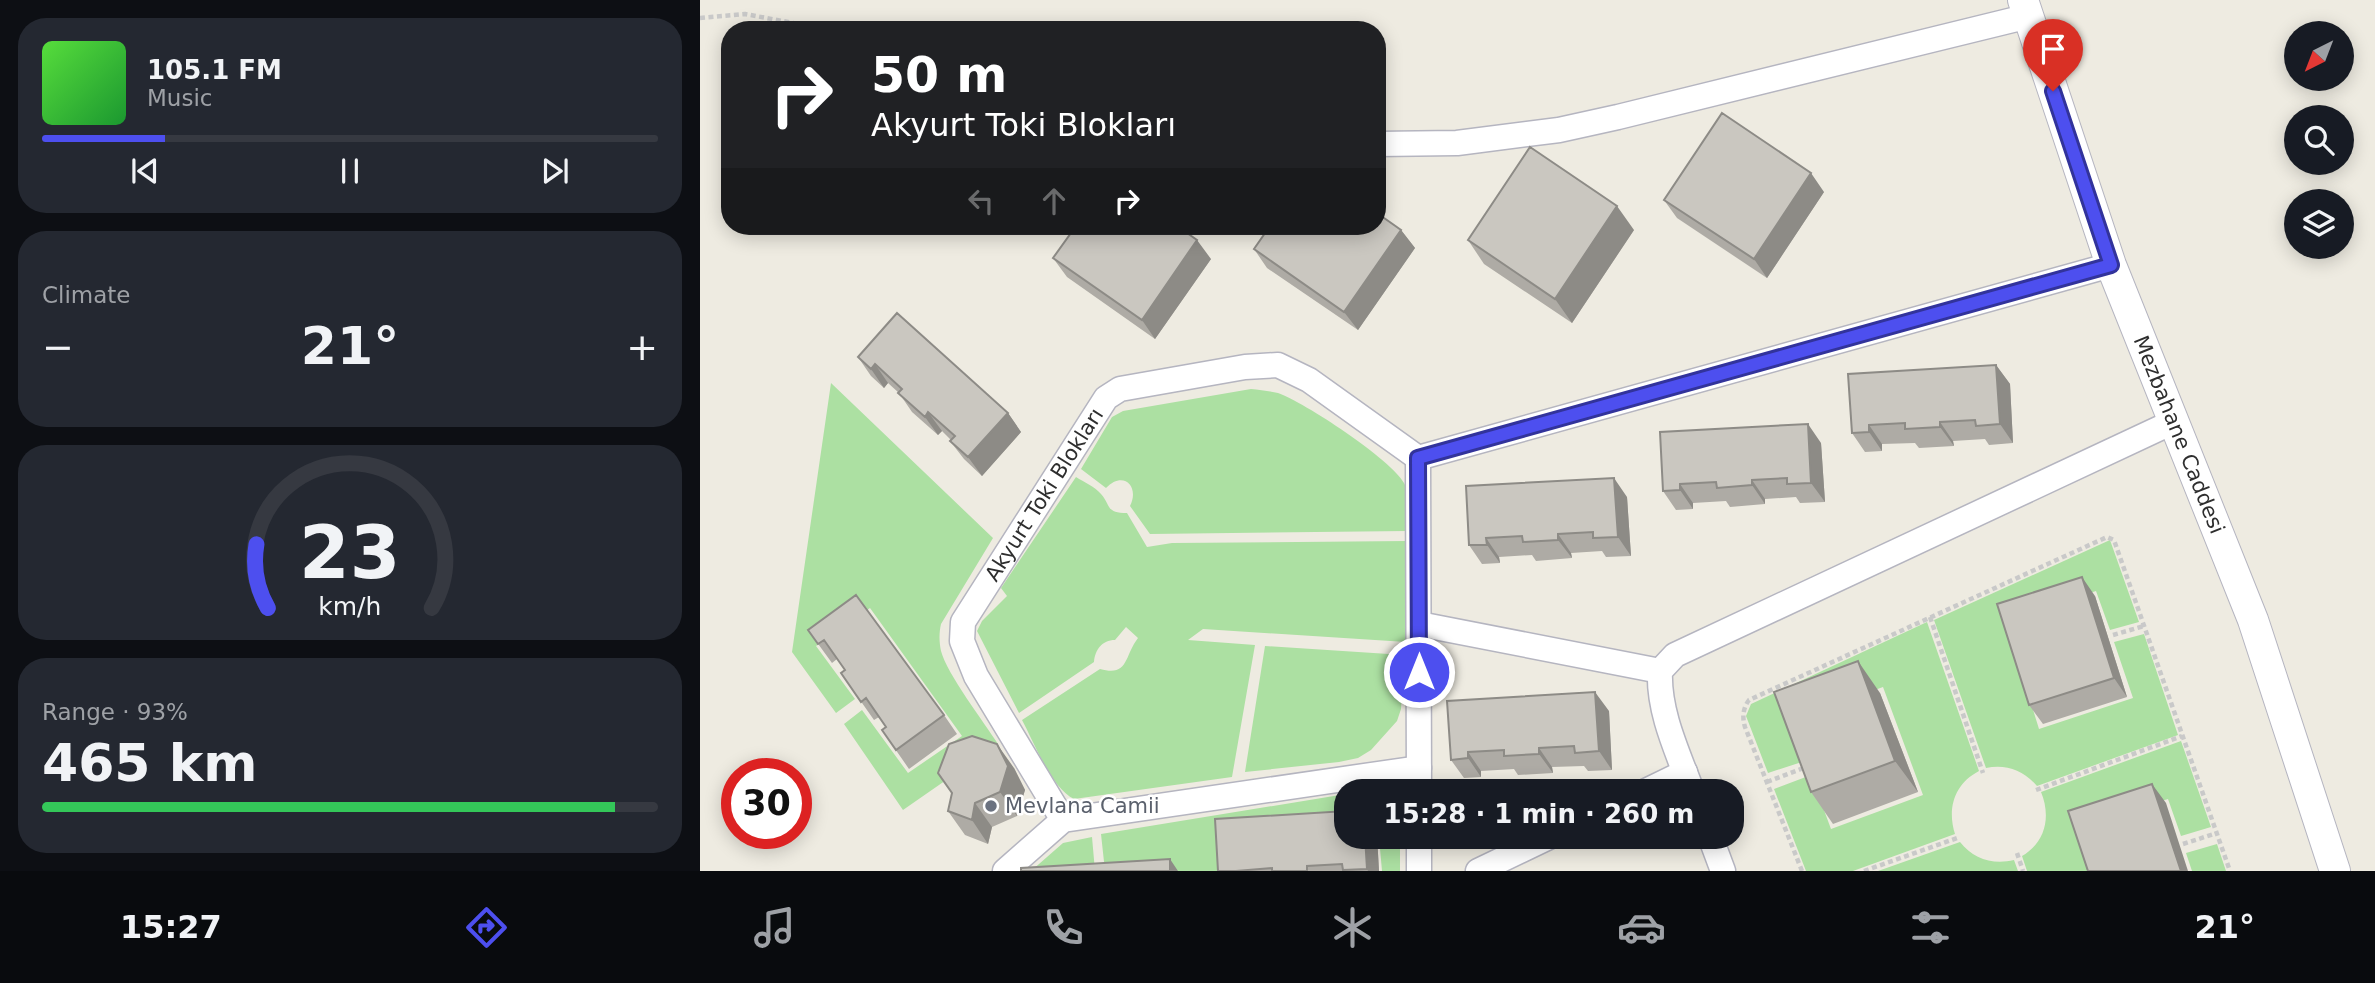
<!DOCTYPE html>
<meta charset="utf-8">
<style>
body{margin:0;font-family:"DejaVu Sans",sans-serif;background:#242831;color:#f1f3f6;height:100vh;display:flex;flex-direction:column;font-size:26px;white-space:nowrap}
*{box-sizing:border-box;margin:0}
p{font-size:23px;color:#9ea1a6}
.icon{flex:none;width:38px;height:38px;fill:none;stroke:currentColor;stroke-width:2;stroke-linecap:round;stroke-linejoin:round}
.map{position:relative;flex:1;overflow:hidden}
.details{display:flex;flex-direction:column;gap:18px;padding:18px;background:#0d0f14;width:700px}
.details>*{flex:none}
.top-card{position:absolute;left:21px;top:21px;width:665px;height:214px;border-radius:28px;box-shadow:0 4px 18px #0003;background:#202124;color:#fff;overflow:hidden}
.needle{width:46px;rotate:222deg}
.fabs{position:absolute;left:1584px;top:21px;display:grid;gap:14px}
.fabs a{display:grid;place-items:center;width:70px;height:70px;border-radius:50%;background:#171b24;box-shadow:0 4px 18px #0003;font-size:35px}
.speed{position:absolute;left:21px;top:758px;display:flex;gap:14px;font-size:35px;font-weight:700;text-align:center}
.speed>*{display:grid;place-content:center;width:91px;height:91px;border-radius:50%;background:#171b24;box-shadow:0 4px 18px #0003;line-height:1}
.speed .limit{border:10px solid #d22;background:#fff;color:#111}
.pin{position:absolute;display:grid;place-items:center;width:60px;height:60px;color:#fff;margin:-72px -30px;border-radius:50% 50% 50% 0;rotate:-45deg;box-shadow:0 0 7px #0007}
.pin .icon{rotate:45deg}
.me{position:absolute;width:77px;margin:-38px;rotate:0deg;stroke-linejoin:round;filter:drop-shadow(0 0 5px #0008)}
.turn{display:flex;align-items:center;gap:24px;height:147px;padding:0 35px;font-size:32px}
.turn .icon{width:91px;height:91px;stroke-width:2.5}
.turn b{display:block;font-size:49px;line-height:60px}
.lanes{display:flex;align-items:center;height:66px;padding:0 35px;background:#0003;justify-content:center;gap:35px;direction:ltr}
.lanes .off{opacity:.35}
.big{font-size:52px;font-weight:700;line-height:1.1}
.details .widget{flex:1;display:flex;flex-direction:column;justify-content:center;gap:10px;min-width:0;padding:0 24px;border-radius:28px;background:#242831}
.details .dial{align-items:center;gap:0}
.dial svg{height:182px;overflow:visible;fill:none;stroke:#363941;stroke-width:7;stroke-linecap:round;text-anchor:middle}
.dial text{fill:#f1f3f6;stroke:none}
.song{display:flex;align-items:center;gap:21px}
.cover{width:84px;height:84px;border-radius:10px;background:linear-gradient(135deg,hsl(110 70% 55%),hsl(130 70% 35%))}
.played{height:7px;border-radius:4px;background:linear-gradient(90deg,#4d4fef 20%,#363941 20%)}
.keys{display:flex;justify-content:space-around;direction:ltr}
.heat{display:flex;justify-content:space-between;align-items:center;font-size:38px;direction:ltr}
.charge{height:10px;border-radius:5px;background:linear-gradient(90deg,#34c759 93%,#363941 0)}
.trip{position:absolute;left:634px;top:779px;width:410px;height:70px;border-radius:28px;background:#171b24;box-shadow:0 4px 18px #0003;font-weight:700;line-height:70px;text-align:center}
.tab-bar{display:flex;height:112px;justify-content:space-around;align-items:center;background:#090b0e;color:#9ea1a6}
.tab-bar .icon{width:49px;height:49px}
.tab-bar .selected{color:#4d4fef}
.tab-bar b{font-size:32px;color:#f1f3f6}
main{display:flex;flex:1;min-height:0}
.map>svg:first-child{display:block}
</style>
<main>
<section class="details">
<div class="widget">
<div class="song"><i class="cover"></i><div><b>105.1 FM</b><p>Music</p></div></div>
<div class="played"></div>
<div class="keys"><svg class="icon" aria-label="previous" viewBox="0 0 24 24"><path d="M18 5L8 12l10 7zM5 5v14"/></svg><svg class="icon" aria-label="pause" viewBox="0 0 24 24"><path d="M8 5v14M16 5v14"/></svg><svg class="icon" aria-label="next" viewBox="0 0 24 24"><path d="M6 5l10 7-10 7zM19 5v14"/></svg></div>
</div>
<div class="widget"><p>Climate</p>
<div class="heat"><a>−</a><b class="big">21°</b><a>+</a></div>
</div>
<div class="widget dial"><svg viewBox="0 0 100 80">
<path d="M14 69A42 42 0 1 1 86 69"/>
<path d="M14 69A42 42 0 0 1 9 41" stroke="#4d4fef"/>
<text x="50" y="56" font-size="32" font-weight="700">23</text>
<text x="50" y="72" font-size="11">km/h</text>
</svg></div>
<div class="widget"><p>Range · 93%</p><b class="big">465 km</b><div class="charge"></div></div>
</section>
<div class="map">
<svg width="1675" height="871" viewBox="0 0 1675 871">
<rect width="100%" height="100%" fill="#eeebe1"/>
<path fill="#ace0a2" d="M 131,383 L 293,538 L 241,624 C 239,633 239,641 241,651 C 247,674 284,722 298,744 L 203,810 L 144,724 L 162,710 L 208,773 L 262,736 L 170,608 L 116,646 L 155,699 L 136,713 L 92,652 Z
M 551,389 C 560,390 570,391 578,393 C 604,402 692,460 704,483 C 712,497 708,516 707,531 L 450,534 L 430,506 C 440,486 423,470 406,488 L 381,469 L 412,417 L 423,411 Z
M 376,477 C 384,482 395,487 401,494 C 411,505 405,513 427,513 L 447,547 L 472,543 L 707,541 L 706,642 L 503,629 L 488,640 L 555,645 L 532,777 L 374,799 C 351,788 334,742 322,720 L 400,669 C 429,677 424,656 438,638 L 426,627 L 415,640 C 402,640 395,650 394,662 L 319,713 L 277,631 L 282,621 L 307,596 L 301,588 Z
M 1410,540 L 1439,622 L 1410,630 L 1396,591 L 1305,620 L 1339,729 L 1433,698 L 1414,642 L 1444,634 L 1478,735 L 1337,786 C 1323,770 1306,764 1286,768 L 1234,620 Z
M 1227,622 L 1279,771 C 1254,784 1247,809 1255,834 L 1153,871 L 1106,871 L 1074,789 L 1111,775 L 1131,829 L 1223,795 L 1183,687 L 1091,721 L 1105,761 L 1068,773 L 1046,716 L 1051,704 Z
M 565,646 L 704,655 L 701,709 L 697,721 L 671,750 L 658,758 L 639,762 L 545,772 Z
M 1481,741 L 1511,827 L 1481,836 L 1468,799 L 1377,828 L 1391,871 L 1327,871 L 1322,856 C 1346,842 1351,816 1341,792 Z
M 646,794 L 646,827 L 528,871 L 405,871 L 401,834 Z
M 392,837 L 395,871 L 331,871 L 363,843 Z
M 679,837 L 700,837 L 700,871 L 682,871 Z
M 1260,842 C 1273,859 1293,865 1314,860 L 1318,871 L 1178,871 Z
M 1517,844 L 1526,871 L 1492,871 L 1486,853 Z"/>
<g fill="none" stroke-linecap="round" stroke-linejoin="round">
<g stroke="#b5b5c0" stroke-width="27">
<g id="minor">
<path d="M 677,144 L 757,143 L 859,130 L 918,117 L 1329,16"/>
<path d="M 718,458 L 1411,265"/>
<path d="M 718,458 L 719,791"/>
<path d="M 719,624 L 960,671"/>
<path d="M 946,791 L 985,772"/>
<path d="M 992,791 C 978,753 958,712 960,671 L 975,655 L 1475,421"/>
<path id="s1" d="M 363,820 L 276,676 L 262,641 L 263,622 L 406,398 L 420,389 L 545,367 L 578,365 L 609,380 L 718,458"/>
<path d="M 719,836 L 719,871"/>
<path d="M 1010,836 L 1023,871"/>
<path d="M 305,871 L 363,820 L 719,768"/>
<path d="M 778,871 L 851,836"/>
</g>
</g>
<g stroke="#b5b5c0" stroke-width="32">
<g id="tertiary">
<path id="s2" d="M 1323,0 L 1411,265 L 1553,620 L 1635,871"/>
</g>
</g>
<path stroke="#c9c9c9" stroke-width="4.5" stroke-dasharray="5 3.5" stroke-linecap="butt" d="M 0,18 L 45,14 L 131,30
M 1230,617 L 1283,773
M 1413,635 L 1444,626
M 1067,782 L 1106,767
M 1336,790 L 1482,736
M 1483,844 L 1517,833
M 1317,853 L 1323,871
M 1102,871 L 1045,727 C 1042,717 1043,708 1049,700 L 1407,537 L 1414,540 L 1530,871
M 1164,871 L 1260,837"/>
<use href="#minor" stroke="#fff" stroke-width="24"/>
<use href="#tertiary" stroke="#fff" stroke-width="30"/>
</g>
<path fill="#aeaba5" d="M 1124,192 L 1067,278 L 977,218 L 964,200 Z
M 701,230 L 715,248 L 658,330 L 567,268 L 554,249 Z
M 934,230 L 872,323 L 784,264 L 768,240 Z
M 353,258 L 511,259 L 455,339 L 367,277 Z
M 158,357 L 308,413 L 321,432 L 282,476 L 264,459 L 250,441 L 251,440 L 242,431 L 238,435 L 212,412 L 199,393 L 188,383 L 184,388 L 171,376 Z
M 1296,365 L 1310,384 L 1313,443 L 1289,445 L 1285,439 L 1253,441 L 1254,446 L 1219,448 L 1215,443 L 1182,444 L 1182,451 L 1165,452 L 1152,433 Z
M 960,432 L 1121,443 L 1125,502 L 1100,503 L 1096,497 L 1065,499 L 1065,504 L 1030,507 L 1026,501 L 993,503 L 993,509 L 976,510 L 963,491 Z
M 766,486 L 927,497 L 931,556 L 906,557 L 902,551 L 871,553 L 872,558 L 836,561 L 832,555 L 799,557 L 800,563 L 782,564 L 769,545 Z
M 1395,596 L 1427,697 L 1343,724 L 1329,705 Z
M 108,630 L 244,715 L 257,734 L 209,769 L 182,730 L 186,727 L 179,717 L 174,720 L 141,673 L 145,670 L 137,659 L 132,663 Z
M 1180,693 L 1218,792 L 1133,824 L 1111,792 Z
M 747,701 L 909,711 L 912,770 L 888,771 L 884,766 L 852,767 L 853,773 L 818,775 L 814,769 L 781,771 L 781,777 L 764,778 L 751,760 Z
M 314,768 L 325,790 L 317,816 L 292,827 L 288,844 L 265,835 L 248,811 Z
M 646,836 L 677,836 L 679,871 L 518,871 Z"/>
<path fill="#8d8b86" d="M 1111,173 L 1124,192 L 1067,278 L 1054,259 Z
M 917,206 L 934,230 L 872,323 L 855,299 Z
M 701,230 L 715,248 L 658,330 L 644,312 Z
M 497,240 L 511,259 L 455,339 L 442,320 Z
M 175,364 L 188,383 L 184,388 L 171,369 Z
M 1296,365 L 1310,384 L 1313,443 L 1300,424 Z
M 228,412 L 242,431 L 238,435 L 225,417 Z
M 308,413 L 321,432 L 282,476 L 268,457 Z
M 1240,422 L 1253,441 L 1254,446 L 1240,427 Z
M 1108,424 L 1121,443 L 1125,502 L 1111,483 Z
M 1169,425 L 1182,444 L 1182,451 L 1169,432 Z
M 914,478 L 927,497 L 931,556 L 918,537 Z
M 1052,480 L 1065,499 L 1065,504 L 1052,485 Z
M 980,484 L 993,503 L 993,509 L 980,490 Z
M 858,534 L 871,553 L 872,558 L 858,540 Z
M 786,538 L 799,557 L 800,563 L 787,545 Z
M 1382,577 L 1395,596 L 1427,697 L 1414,678 Z
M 1158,661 L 1180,693 L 1218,792 L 1195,761 Z
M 895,692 L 909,711 L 912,770 L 899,751 Z
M 297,744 L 314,768 L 325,790 L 317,816 L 300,792 Z
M 839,748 L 852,767 L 853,773 L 839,754 Z
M 768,752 L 781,771 L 781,777 L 768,758 Z
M 1452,784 L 1466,803 L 1488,871 L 1481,871 Z
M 275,803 L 292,827 L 288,844 L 272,820 Z
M 665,836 L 677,836 L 679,871 L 668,871 L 667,869 Z
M 470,859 L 478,871 L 470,871 Z"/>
<path fill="#cac7c0" stroke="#8d8b86" stroke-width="2" d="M 1022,113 L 1111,173 L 1054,259 L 964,200 Z
M 830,147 L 917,206 L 855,299 L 768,240 Z
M 677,213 L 701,230 L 644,312 L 554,249 L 570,226 L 677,226 Z
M 376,226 L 477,226 L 497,240 L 442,320 L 353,258 Z
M 197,313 L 308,413 L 268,457 L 250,441 L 255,436 L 228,412 L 225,417 L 198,393 L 202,389 L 175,364 L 171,369 L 158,357 Z
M 1296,365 L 1300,424 L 1276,426 L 1275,420 L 1240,422 L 1240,427 L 1205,429 L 1205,423 L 1169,425 L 1169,432 L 1152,433 L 1148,374 Z
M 1108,424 L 1111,483 L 1087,484 L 1087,478 L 1052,480 L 1052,485 L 1017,488 L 1016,482 L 980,484 L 980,490 L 963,491 L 960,432 Z
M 914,478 L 918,537 L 893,538 L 893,532 L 858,534 L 858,540 L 823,542 L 822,536 L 786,538 L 787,545 L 769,545 L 766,486 Z
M 1382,577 L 1414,678 L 1329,705 L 1297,604 Z
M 156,595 L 244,715 L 196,750 L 182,730 L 186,727 L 166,698 L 161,702 L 141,673 L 145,670 L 124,640 L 118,644 L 108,630 Z
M 1158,661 L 1195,761 L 1111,792 L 1074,692 Z
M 895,692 L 899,751 L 875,753 L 874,746 L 839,748 L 839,754 L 804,756 L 804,750 L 768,752 L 768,758 L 751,760 L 747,701 Z
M 272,736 L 297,744 L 308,766 L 300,792 L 275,803 L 272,820 L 248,811 L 252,793 L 238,773 L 249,744 Z
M 1452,784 L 1481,871 L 1388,871 L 1368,811 Z
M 646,811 L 646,836 L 665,836 L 667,869 L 643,870 L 642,864 L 607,866 L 607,871 L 572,871 L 572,868 L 536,871 L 518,871 L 515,819 Z
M 470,859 L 470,871 L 321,871 L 321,868 Z"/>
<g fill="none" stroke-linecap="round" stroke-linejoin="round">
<g stroke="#32339b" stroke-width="18">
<path id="route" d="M 719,672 L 718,458 L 1411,265 L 1353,91"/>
</g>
<use href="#route" stroke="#4d4fef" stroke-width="12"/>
</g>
<circle fill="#6b7280" stroke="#fff" stroke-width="2.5" cx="291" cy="806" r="7"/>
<g text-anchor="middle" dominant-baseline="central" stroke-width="5" stroke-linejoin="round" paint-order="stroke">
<g font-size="21" fill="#2e2e2e" stroke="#fff">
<text stroke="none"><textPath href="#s2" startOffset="462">Mezbahane Caddesi</textPath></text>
<text stroke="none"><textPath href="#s1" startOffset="376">Akyurt Toki Blokları</textPath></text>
</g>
<g font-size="21" fill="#5b616d" stroke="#fff" text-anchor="start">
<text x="305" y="806">Mevlana Camii</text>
</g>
</g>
</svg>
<div class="fabs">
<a><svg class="needle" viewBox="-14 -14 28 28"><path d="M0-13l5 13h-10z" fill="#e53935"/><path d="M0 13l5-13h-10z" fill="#9ea1a6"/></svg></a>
<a><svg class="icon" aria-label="search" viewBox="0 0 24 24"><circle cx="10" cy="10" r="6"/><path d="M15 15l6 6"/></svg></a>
<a><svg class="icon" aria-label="layers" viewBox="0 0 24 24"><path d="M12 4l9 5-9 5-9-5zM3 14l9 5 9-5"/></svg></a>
</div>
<div class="speed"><div class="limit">30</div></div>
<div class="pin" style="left:1353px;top:91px;background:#d93025"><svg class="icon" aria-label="arrive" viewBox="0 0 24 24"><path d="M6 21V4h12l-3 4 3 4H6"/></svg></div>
<svg class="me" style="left:719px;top:672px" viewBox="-20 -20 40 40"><circle r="17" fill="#4d4fef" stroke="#fff" stroke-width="3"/><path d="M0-11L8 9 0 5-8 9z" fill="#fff"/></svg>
<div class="trip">15:28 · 1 min · 260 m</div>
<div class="top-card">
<div class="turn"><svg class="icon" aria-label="right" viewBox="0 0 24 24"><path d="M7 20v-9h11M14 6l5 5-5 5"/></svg><div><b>50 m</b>Akyurt Toki Blokları</div></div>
<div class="lanes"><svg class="icon off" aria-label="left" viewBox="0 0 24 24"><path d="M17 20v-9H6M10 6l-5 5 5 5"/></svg><svg class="icon off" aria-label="ahead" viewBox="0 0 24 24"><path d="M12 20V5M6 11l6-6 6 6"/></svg><svg class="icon" aria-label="right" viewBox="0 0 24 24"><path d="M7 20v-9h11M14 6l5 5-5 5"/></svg></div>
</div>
</div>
</main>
<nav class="tab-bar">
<b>15:27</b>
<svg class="icon selected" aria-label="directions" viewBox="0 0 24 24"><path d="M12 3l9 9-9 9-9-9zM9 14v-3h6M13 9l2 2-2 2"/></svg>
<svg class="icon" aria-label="music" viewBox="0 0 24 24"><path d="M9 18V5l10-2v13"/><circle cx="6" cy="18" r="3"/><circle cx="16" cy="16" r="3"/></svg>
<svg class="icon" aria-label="phone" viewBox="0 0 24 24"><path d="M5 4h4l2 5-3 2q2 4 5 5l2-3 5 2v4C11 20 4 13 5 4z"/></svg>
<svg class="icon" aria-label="climate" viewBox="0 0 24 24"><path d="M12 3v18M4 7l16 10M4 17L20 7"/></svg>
<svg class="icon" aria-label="car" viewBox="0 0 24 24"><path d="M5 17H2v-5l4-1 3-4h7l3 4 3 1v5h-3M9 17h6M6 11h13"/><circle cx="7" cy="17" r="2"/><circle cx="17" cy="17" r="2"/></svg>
<svg class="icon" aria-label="filters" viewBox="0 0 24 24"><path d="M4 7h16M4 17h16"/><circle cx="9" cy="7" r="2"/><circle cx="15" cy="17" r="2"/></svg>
<b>21°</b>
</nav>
